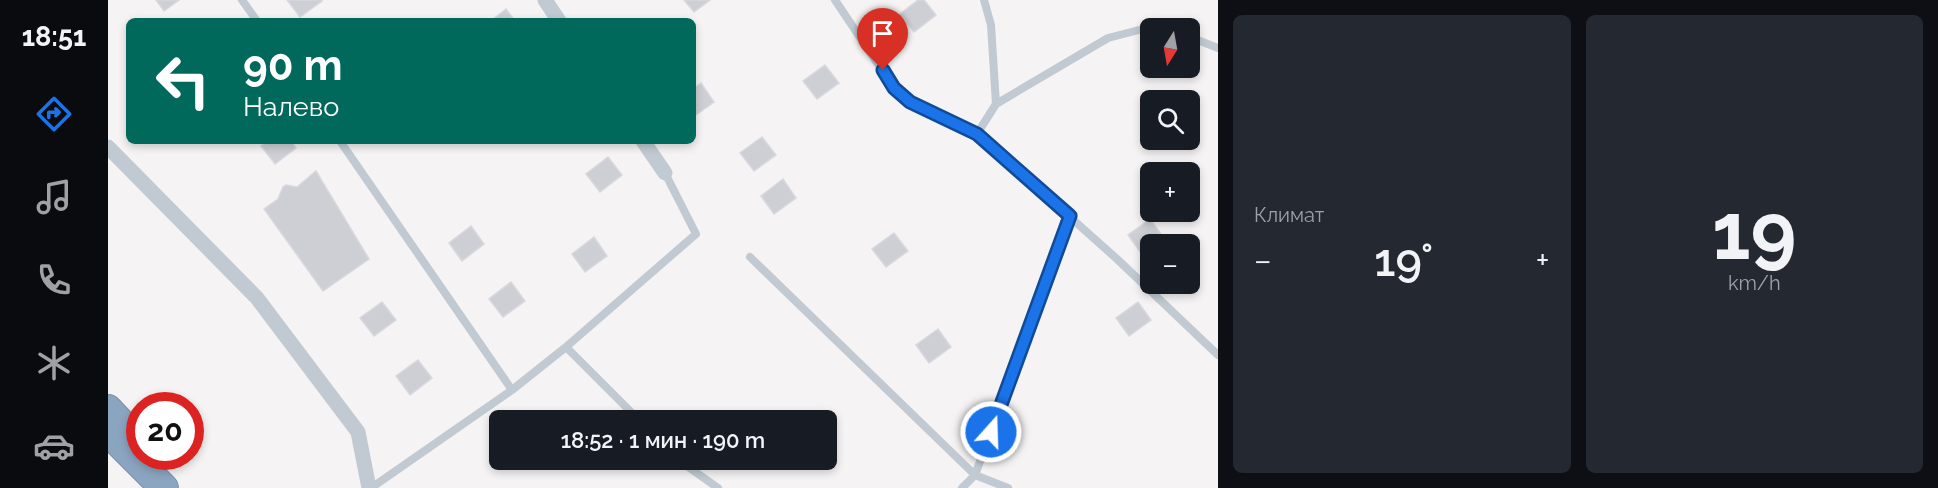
<!DOCTYPE html>
<html lang="ru">
<meta charset="utf-8">
<style>
body{margin:0;font-family:Raleway,sans-serif;background:#242831;color:#f1f3f6;height:100vh;display:flex;flex-direction:column;font-size:22px;white-space:nowrap}
*{box-sizing:border-box;margin:0}
p{font-size:20px;color:#9ea1a6}
.icon{flex:none;width:33px;height:33px;fill:none;stroke:currentColor;stroke-width:2;stroke-linecap:round;stroke-linejoin:round}
.map{position:relative;flex:1;overflow:hidden}
.panel{display:flex;flex-direction:column;gap:15px;padding:15px;background:#0d0f14;width:720px}
.panel>*{flex:none}
.hud{position:absolute;left:18px;top:18px;width:570px;height:126px;border-radius:9px;box-shadow:0 3px 9px #0003;background:#00695c;color:#fff;overflow:hidden}
.needle{width:39px;rotate:191deg}
.tools{position:absolute;left:1032px;top:18px;display:grid;gap:12px}
.tools a{display:grid;place-items:center;width:60px;height:60px;border-radius:9px;background:#171b24;box-shadow:0 3px 9px #0003;font-size:30px}
.speed{position:absolute;left:18px;top:392px;display:flex;gap:12px;font-size:30px;font-weight:700;text-align:center}
.speed>*{display:grid;place-content:center;width:78px;height:78px;border-radius:50%;background:#171b24;box-shadow:0 3px 9px #0003;line-height:1}
.speed .limit{border:9px solid #d22;background:#fff;color:#111}
.pin{position:absolute;display:grid;place-items:center;width:51px;height:51px;color:#fff;margin:-62px -26px;border-radius:50% 50% 50% 0;rotate:-45deg;box-shadow:0 0 6px #0007}
.pin .icon{rotate:45deg}
.me{position:absolute;width:66px;margin:-33px;rotate:20deg;stroke-linejoin:round;filter:drop-shadow(0 0 4px #0008)}
.turn{display:flex;align-items:center;gap:21px;height:126px;padding:0 18px;font-size:27px}
.turn .icon{width:78px;height:78px;stroke-width:2.5}
.turn b{display:block;font-size:42px;line-height:51px}
.big{font-size:45px;font-weight:600;line-height:1.1}
.panel .card{flex:1;display:flex;flex-direction:column;justify-content:center;gap:9px;min-width:0;padding:0 21px;border-radius:9px;background:#242831}
.panel .dial{align-items:center;gap:0}
.dial b{font-size:78px;line-height:1}
.heat{display:flex;justify-content:space-between;align-items:center;font-size:33px;direction:ltr}
.panel .tiles{flex:1;display:grid;gap:15px;grid-template-columns:repeat(2,1fr)}
.trip{position:absolute;left:381px;top:410px;width:348px;height:60px;border-radius:9px;background:#171b24;box-shadow:0 3px 9px #0003;font-weight:600;line-height:60px;text-align:center}
main{display:flex;flex:1;min-height:0}
.menu{display:flex;flex-direction:column;width:108px;justify-content:space-around;align-items:center;background:#090b0e;color:#9ea1a6}
.menu .icon{width:42px;height:42px}
.menu .active{color:#1a73e8}
.menu b{font-size:27px;color:#f1f3f6}
.map>svg:first-child{display:block}
</style>
<main>
<nav class="menu">
<b>18:51</b>
<svg class="icon active" aria-label="directions" viewBox="0 0 24 24"><path d="M12 3l9 9-9 9-9-9zM9 14v-3h6M13 9l2 2-2 2"/></svg>
<svg class="icon" aria-label="music" viewBox="0 0 24 24"><path d="M9 18V5l10-2v13"/><circle cx="6" cy="18" r="3"/><circle cx="16" cy="16" r="3"/></svg>
<svg class="icon" aria-label="phone" viewBox="0 0 24 24"><path d="M5 4h4l2 5-3 2q2 4 5 5l2-3 5 2v4C11 20 4 13 5 4z"/></svg>
<svg class="icon" aria-label="climate" viewBox="0 0 24 24"><path d="M12 3v18M4 7l16 10M4 17L20 7"/></svg>
<svg class="icon" aria-label="car" viewBox="0 0 24 24"><path d="M5 17H2v-5l4-1 3-4h7l3 4 3 1v5h-3M9 17h6M6 11h13"/><circle cx="7" cy="17" r="2"/><circle cx="17" cy="17" r="2"/></svg>
</nav>
<div class="map">
<svg width="1110" height="488" viewBox="0 0 1110 488">
<rect width="100%" height="100%" fill="#f5f3f3"/>
<path fill="#cdcfd5" stroke="#d7d9de" stroke-width="1.5" d="M 48,0 L 71,0 L 56,11 Z
M 179,0 L 214,0 L 214,1 L 192,17 Z
M 576,0 L 602,0 L 586,12 Z
M 810,0 L 816,0 L 828,15 L 806,32 L 792,14 Z
M 398,9 L 407,21 L 383,21 Z
M 717,65 L 731,83 L 709,99 L 695,81 Z
M 593,83 L 606,102 L 585,117 L 585,89 Z
M 654,137 L 668,155 L 646,171 L 632,153 Z
M 160,141 L 183,141 L 188,148 L 167,164 L 153,146 Z
M 500,157 L 514,175 L 492,192 L 478,174 Z
M 208,171 L 261,259 L 215,291 L 156,209 L 170,199 L 175,187 L 178,185 L 189,187 Z
M 675,179 L 688,198 L 666,214 L 653,196 Z
M 1042,219 L 1055,237 L 1042,244 L 1033,253 L 1020,235 Z
M 363,226 L 376,244 L 354,261 L 341,243 Z
M 786,233 L 800,251 L 778,267 L 764,249 Z
M 486,237 L 499,256 L 477,272 L 464,254 Z
M 403,282 L 417,301 L 395,317 L 381,299 Z
M 274,302 L 288,320 L 266,336 L 252,318 Z
M 1030,302 L 1043,320 L 1021,336 L 1008,318 Z
M 830,329 L 843,347 L 821,363 L 808,345 Z
M 310,360 L 324,378 L 302,395 L 288,376 Z"/>
<g fill="none" stroke-linecap="round" stroke-linejoin="round">
<g stroke="#7690ad" stroke-width="30">
<path id="highway" d="M 0,409 L 30,441
M 0,432 L 56,488"/>
</g>
<path stroke="#c1cad2" stroke-width="8" d="M 134,0 L 149,21
M 727,0 L 786,88 L 802,102 L 869,134
M 876,0 L 883,25 L 888,104
M 1059,28 L 1050,25 L 1000,38 L 888,104 L 869,134 L 1009,259 L 1110,355
M 1082,37 L 1110,48
M 232,141 L 404,390
M 642,257 L 867,475 L 900,488
M 458,347 L 531,420
M 569,459 L 610,488
M 263,488 L 404,390 L 458,347 L 588,234 L 557,173
M 854,488 L 867,475 L 962,217"/>
<path stroke="#c1cad2" stroke-width="15" d="M 437,0 L 451,21
M 535,141 L 557,173
M 0,147 L 149,298 L 250,432 L 261,488"/>
<use href="#highway" stroke="#8ba5c1" stroke-width="28"/>
</g>
<g fill="none" stroke-linecap="round" stroke-linejoin="round">
<g stroke="#114b97" stroke-width="15">
<path id="route" d="M 775,70 L 786,88 L 802,102 L 869,134 L 962,216 L 883,432"/>
</g>
<use href="#route" stroke="#1a73e8" stroke-width="10"/>
</g>
</svg>
<div class="tools">
<a><svg class="needle" viewBox="-14 -14 28 28"><path d="M0-13l5 13h-10z" fill="#e53935"/><path d="M0 13l5-13h-10z" fill="#9ea1a6"/></svg></a>
<a><svg class="icon" aria-label="search" viewBox="0 0 24 24"><circle cx="10" cy="10" r="6"/><path d="M15 15l6 6"/></svg></a>
<a>+</a>
<a>−</a>
</div>
<div class="speed"><div class="limit">20</div></div>
<div class="pin" style="left:775px;top:70px;background:#d93025"><svg class="icon" aria-label="arrive" viewBox="0 0 24 24"><path d="M6 21V4h12l-3 4 3 4H6"/></svg></div>
<svg class="me" style="left:883px;top:432px" viewBox="-20 -20 40 40"><circle r="17" fill="#1a73e8" stroke="#fff" stroke-width="3"/><path d="M0-11L8 9 0 5-8 9z" fill="#fff"/></svg>
<div class="trip">18:52 · 1 мин · 190 m</div>
<div class="hud">
<div class="turn"><svg class="icon" aria-label="left" viewBox="0 0 24 24"><path d="M17 20v-9H6M10 6l-5 5 5 5"/></svg><div><b>90 m</b>Налево</div></div>
</div>
</div>
<section class="panel">
<div class="tiles">
<div class="card"><p>Климат</p>
<div class="heat"><a>−</a><b class="big">19°</b><a>+</a></div>
</div>
<div class="card dial"><b>19</b><p>km/h</p></div>
</div>
</section>
</main>
